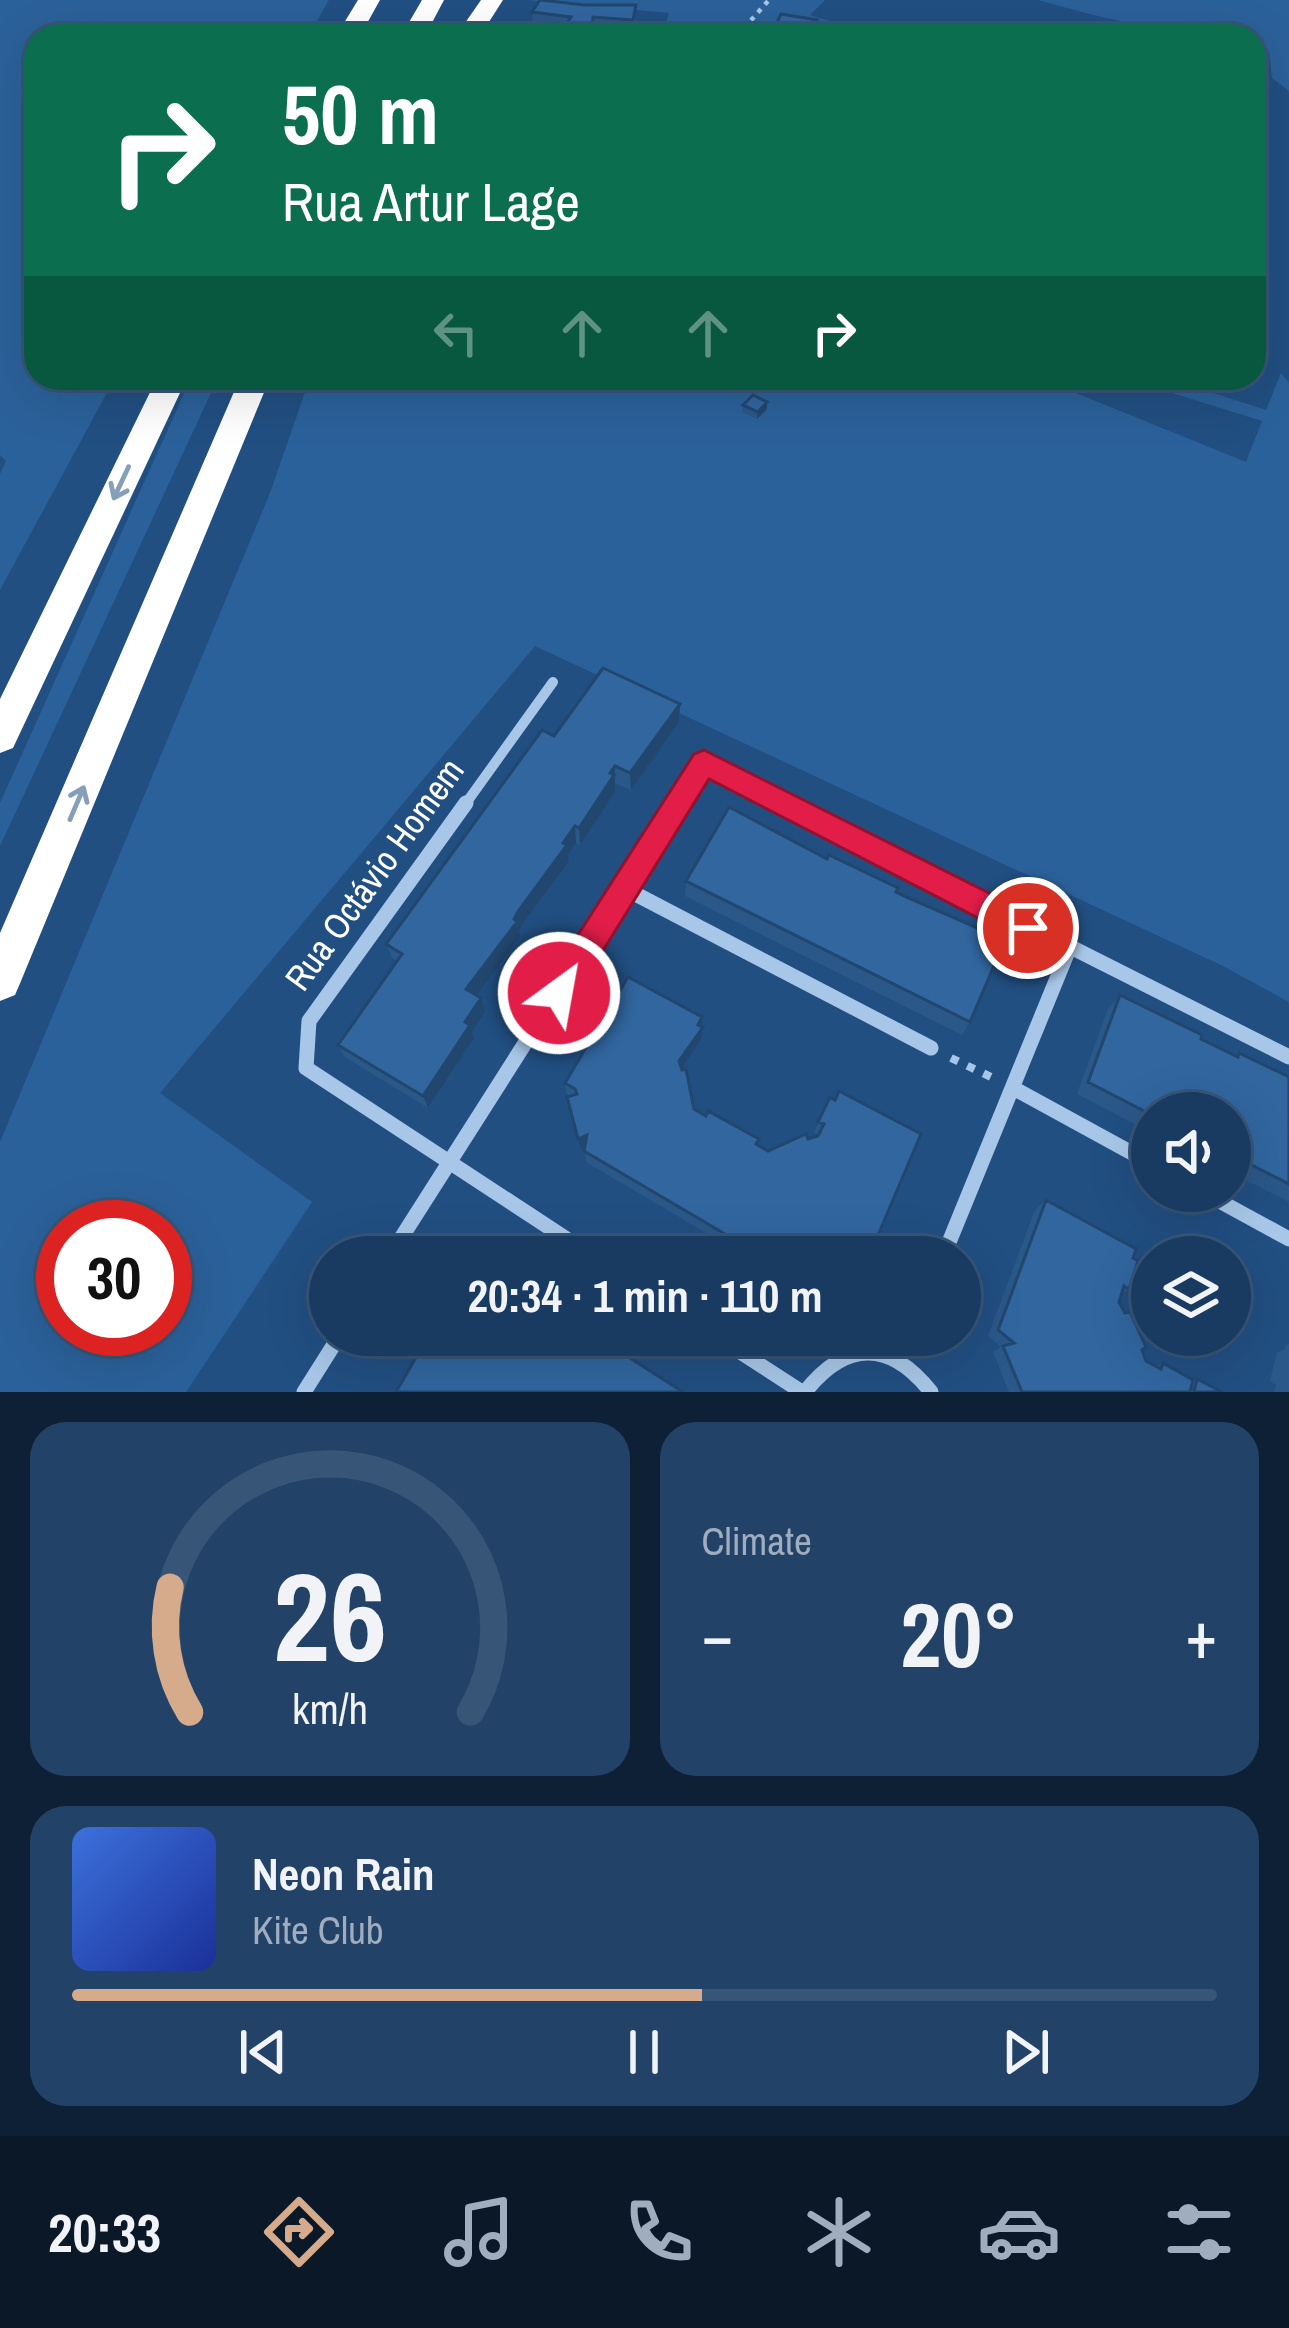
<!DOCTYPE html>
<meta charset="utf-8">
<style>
body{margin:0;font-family:"Archivo Narrow",sans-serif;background:#224268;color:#f1f3f6;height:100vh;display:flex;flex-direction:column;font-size:45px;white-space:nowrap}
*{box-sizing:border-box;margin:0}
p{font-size:39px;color:#9fadbe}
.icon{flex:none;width:66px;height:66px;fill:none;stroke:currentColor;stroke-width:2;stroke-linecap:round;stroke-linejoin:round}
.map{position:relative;height:1392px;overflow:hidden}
.drawer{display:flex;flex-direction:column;gap:30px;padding:30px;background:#0e2036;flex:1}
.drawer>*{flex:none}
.guide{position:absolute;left:24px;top:24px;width:1242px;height:366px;border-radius:36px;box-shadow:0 12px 48px #0002,0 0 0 3px #375577;background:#0b6e4f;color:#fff;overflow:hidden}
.fabs{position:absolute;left:1131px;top:1092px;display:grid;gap:24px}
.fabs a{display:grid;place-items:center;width:120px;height:120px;border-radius:50%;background:#193b62;box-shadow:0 12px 48px #0002,0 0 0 3px #375577;font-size:60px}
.speed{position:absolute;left:36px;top:1200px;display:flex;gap:24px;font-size:60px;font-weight:700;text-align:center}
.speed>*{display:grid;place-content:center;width:156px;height:156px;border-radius:50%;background:#193b62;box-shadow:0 12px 48px #0002,0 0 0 3px #375577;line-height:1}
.speed .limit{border:18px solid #d22;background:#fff;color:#111}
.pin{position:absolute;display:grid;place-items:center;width:102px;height:102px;color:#fff;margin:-51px;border:6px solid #fff;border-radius:50%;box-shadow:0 3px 12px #0007}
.me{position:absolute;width:132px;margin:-66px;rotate:32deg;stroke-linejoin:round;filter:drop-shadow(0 0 9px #0008)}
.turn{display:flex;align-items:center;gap:42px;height:252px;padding:0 60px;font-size:54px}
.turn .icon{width:156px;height:156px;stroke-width:2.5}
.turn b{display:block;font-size:84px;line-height:102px}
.lanes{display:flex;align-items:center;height:114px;padding:0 60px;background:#0003;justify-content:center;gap:60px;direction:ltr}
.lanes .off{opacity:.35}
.big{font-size:90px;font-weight:800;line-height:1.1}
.drawer .tile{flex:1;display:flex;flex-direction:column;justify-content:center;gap:18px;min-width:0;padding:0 42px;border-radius:36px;background:#224268}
.drawer .dial{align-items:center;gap:0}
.dial svg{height:312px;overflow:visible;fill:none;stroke:#375577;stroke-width:7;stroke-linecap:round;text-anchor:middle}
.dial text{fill:#f1f3f6;stroke:none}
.song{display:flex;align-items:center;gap:36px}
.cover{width:144px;height:144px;border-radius:18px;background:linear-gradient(135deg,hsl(220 70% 55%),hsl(230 70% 35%))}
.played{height:12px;border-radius:6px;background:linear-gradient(90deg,#d6ab8b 55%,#375577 55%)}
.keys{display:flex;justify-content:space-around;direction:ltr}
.heat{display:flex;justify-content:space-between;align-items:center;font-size:66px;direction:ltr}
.drawer .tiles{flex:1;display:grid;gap:30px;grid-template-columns:1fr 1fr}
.tile:last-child{grid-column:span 2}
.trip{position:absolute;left:309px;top:1236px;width:672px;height:120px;border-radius:60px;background:#193b62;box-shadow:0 12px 48px #0002,0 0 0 3px #375577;font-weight:800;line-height:120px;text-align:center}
.menu{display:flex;height:192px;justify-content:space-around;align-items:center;background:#0a1827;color:#9fadbe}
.menu .icon{width:84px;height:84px}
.menu .selected{color:#d6ab8b}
.menu b{font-size:54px;color:#f1f3f6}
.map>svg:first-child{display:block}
</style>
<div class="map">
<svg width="1289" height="1392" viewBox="0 0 1289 1392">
<rect width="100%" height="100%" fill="#214f82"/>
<path fill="#2b619a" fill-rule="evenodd" d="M 0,0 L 329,0 L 308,36 L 36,36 L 36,378 L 115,378 L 0,590 L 0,474 L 6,461 L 0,455 Z
M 527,0 L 825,0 L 810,15 L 880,36 L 662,36 L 669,13 Z
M 1038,0 L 1289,0 L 1289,91 L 1272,78 L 1269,52 L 1254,48 L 1254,36 C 1177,36 1111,21 1038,0 Z
M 1281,373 L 1289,383 L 1289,1002 L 1223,966 L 535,646 L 160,1093 L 312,1202 L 186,1392 L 0,1392 L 0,1142 L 270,493 L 310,378 L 1039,378 L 1246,462 L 1262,421 L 1124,378 L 1167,378 L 1266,410 ZM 63,1227 L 165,1227 L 165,1329 L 63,1329 Z
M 191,378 L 218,378 L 0,846 L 0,803 Z"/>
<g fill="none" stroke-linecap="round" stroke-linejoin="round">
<path stroke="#a8c7e8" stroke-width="4.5" stroke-dasharray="4.5 6" stroke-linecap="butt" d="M 737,36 L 769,0"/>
<path stroke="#a8c7e8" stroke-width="8" stroke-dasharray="8 10" stroke-linecap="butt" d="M 951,1058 L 993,1078"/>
<path stroke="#a8c7e8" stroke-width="10" d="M 464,806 L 553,682
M 676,806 L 704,762 L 791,806"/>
<path stroke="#a8c7e8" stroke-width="15" d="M 466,803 L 309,1021 L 306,1068 L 594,1257
M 785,803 L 1289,1057
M 624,888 L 931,1048
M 1015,1089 L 1152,1164
M 1201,1191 L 1289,1239
M 389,1257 L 678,803
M 943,1257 L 1069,949
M 714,1335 L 802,1392
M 899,1360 L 910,1335
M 304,1392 L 340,1335
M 805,1392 C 846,1340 890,1340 931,1392"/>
<path fill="#fff" fill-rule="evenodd" d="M 358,0 L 380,0 L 360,36 L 336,36 Z
M 422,0 L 444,0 L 425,36 L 401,36 Z
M 481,0 L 503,0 L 480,36 L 456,36 Z
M 157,378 L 187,378 L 13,748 L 0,753 L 0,699 Z
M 240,378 L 270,378 L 21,981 L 15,995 L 0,1001 L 0,933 Z"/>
</g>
<path fill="#2a5889" d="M 532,12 L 636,19 L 633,34 L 563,30 L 533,26 Z
M 817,20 L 812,36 L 798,36 L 775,32 L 776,25 Z
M 767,402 L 767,409 L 757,419 L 742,412 L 743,405 Z
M 680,704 L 679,722 L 631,790 L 615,783 L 615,792 L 580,845 L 576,843 L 568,854 L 569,861 L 522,925 L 519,931 L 520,936 L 476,995 L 485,1012 L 472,1032 L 474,1038 L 428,1108 L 345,1057 L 338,1045 L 397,961 L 392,958 L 386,944 L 554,736 Z
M 827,859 L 896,892 L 970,1022 L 962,1035 L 685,896 L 686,881 Z
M 1120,995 L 1236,1056 L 1239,1053 L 1289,1077 L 1289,1202 L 1230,1172 L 1230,1113 L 1152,1113 L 1152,1133 L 1077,1094 L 1108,1009 Z
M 701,1027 L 701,1040 L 681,1068 L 694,1109 L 759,1139 L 757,1144 L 768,1151 L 819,1135 L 814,1133 L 830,1097 L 870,1254 L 867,1257 L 747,1257 L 586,1162 L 585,1147 L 580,1149 L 569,1108 L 567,1097 L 569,1096 L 567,1095 L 565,1083 Z
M 1046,1200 L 1133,1258 L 1129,1289 L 1122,1294 L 1119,1302 L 1146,1361 L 1155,1366 L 1163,1363 L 1193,1380 L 1197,1379 L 1222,1392 L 1009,1392 L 993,1352 L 1001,1347 L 988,1336 L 1035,1210 Z
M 1289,1344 L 1289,1392 L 1274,1392 L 1276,1385 L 1270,1381 L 1277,1352 L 1284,1350 L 1286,1345 Z"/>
<path fill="#22476f" d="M 767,402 L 767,409 L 757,419 L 758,412 Z
M 680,704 L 679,722 L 631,790 L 630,773 Z
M 615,766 L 615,792 L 580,845 L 579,828 Z
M 575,826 L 576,843 L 568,854 L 569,861 L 522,925 L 519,931 L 520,936 L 471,1003 L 466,989 Z
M 481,998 L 485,1012 L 472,1032 L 474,1038 L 428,1108 L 423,1096 Z
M 702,1017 L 701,1040 L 678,1073 L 679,1061 Z
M 587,1135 L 589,1146 L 580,1149 L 578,1139 Z"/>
<path fill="#31669f" stroke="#22476f" stroke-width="3" d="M 540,0 L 585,5 L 636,5 L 633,20 L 593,17 L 591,31 L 588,36 L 559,36 L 571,17 L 532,12 Z
M 781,14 L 817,20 L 812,31 L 776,25 Z
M 753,395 L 767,402 L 758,412 L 743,405 Z
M 603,668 L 680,704 L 630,773 L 615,766 L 610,773 L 614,775 L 579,828 L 575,826 L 563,843 L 567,845 L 519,910 L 514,919 L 517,922 L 466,989 L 481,998 L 465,1022 L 470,1025 L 423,1096 L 338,1045 L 402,954 L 386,944 L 542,730 L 554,736 Z
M 729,807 L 827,859 L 829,855 L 898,888 L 896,892 L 906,897 L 1005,940 L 970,1022 L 686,881 Z
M 628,977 L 702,1017 L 698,1025 L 703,1027 L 679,1061 L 682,1070 L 686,1069 L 694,1109 L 706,1116 L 708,1111 L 759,1139 L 756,1144 L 768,1151 L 806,1134 L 808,1139 L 818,1136 L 824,1124 L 818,1122 L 830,1097 L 835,1100 L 839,1091 L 921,1134 L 870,1254 L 861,1249 L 853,1252 L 856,1257 L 764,1257 L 584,1151 L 587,1135 L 578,1139 L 567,1097 L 577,1094 L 575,1089 L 565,1083 Z
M 1120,995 L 1202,1035 L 1201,1039 L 1238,1057 L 1239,1053 L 1289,1077 L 1289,1184 L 1230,1154 L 1230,1113 L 1152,1113 L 1152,1115 L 1088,1082 Z
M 1046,1200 L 1136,1249 L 1133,1258 L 1138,1261 L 1129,1289 L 1124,1286 L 1119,1302 L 1125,1313 L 1130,1312 L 1146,1347 L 1142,1350 L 1146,1361 L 1161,1369 L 1163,1363 L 1193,1380 L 1190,1392 L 1022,1392 L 1003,1346 L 1014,1343 L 998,1330 Z
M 429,1335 L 594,1335 L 683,1392 L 396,1392 Z
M 1197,1379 L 1222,1392 L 1194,1392 Z"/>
<defs><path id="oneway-shaft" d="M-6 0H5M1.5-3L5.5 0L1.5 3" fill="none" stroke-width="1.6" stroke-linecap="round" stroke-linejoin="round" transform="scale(3)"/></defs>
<g stroke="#859eba">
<use href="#oneway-shaft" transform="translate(121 483) rotate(115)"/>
<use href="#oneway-shaft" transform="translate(77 803) rotate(-67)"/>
</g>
<path fill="#e11d48" stroke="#92132f" stroke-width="3" d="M 704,750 L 1039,918 L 1043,928 L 1039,938 L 1028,942 L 1017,938 L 709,779 L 570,1004 L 559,1008 L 547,1004 L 543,993 L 547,983 L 694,754 Z"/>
<g text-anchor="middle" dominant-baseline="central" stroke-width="12" stroke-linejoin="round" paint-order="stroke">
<g font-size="36" fill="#fff" stroke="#214f82">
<text transform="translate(374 874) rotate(-54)">Rua Octávio Homem</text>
</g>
</g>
</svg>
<div class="fabs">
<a><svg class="icon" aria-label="sound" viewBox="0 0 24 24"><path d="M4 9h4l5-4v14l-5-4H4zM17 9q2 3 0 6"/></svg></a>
<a><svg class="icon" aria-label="layers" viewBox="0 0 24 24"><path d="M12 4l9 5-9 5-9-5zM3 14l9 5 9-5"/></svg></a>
</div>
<div class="speed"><div class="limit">30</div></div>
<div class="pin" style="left:1028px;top:928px;background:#d93025"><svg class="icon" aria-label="arrive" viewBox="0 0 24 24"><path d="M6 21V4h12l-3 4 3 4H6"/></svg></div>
<svg class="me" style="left:559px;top:993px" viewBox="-20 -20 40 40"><circle r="17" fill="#e11d48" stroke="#fff" stroke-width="3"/><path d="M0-11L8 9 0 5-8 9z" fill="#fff"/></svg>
<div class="trip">20:34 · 1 min · 110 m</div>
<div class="guide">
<div class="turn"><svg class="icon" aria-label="right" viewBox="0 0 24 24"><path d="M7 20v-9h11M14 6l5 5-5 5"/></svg><div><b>50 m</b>Rua Artur Lage</div></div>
<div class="lanes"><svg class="icon off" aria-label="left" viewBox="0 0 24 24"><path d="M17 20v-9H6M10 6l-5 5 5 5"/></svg><svg class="icon off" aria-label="ahead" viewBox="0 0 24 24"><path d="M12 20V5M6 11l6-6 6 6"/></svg><svg class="icon off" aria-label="ahead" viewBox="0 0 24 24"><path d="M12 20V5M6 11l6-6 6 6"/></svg><svg class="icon" aria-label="right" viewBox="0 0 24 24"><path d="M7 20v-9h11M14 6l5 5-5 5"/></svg></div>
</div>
</div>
<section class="drawer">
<div class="tiles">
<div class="tile dial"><svg viewBox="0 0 100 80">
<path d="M14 69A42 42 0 1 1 86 69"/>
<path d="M14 69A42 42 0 0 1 9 37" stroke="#d6ab8b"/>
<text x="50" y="56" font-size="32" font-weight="700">26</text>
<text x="50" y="72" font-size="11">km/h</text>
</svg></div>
<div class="tile"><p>Climate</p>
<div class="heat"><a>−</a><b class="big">20°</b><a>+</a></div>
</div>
<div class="tile">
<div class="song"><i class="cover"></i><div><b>Neon Rain</b><p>Kite Club</p></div></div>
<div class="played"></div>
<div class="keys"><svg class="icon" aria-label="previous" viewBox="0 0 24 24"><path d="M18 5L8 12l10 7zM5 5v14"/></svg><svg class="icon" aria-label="pause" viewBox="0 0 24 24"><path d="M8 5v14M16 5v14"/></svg><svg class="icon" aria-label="next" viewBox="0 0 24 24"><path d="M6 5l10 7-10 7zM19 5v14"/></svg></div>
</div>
</div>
</section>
<nav class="menu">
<b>20:33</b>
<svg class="icon selected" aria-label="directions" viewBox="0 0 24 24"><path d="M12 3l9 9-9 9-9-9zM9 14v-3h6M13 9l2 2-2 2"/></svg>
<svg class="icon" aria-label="music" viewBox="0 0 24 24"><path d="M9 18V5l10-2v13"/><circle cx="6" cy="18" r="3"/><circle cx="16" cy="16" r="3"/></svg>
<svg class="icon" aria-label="phone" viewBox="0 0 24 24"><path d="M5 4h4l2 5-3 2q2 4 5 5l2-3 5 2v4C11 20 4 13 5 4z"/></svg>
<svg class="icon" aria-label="climate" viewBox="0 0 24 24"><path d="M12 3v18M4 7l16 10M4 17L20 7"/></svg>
<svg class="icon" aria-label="car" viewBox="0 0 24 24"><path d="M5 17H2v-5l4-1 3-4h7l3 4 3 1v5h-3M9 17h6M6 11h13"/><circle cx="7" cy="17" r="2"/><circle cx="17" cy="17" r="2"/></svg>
<svg class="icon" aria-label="filters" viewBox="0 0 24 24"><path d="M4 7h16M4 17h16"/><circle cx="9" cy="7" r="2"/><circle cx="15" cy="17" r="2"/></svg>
</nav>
